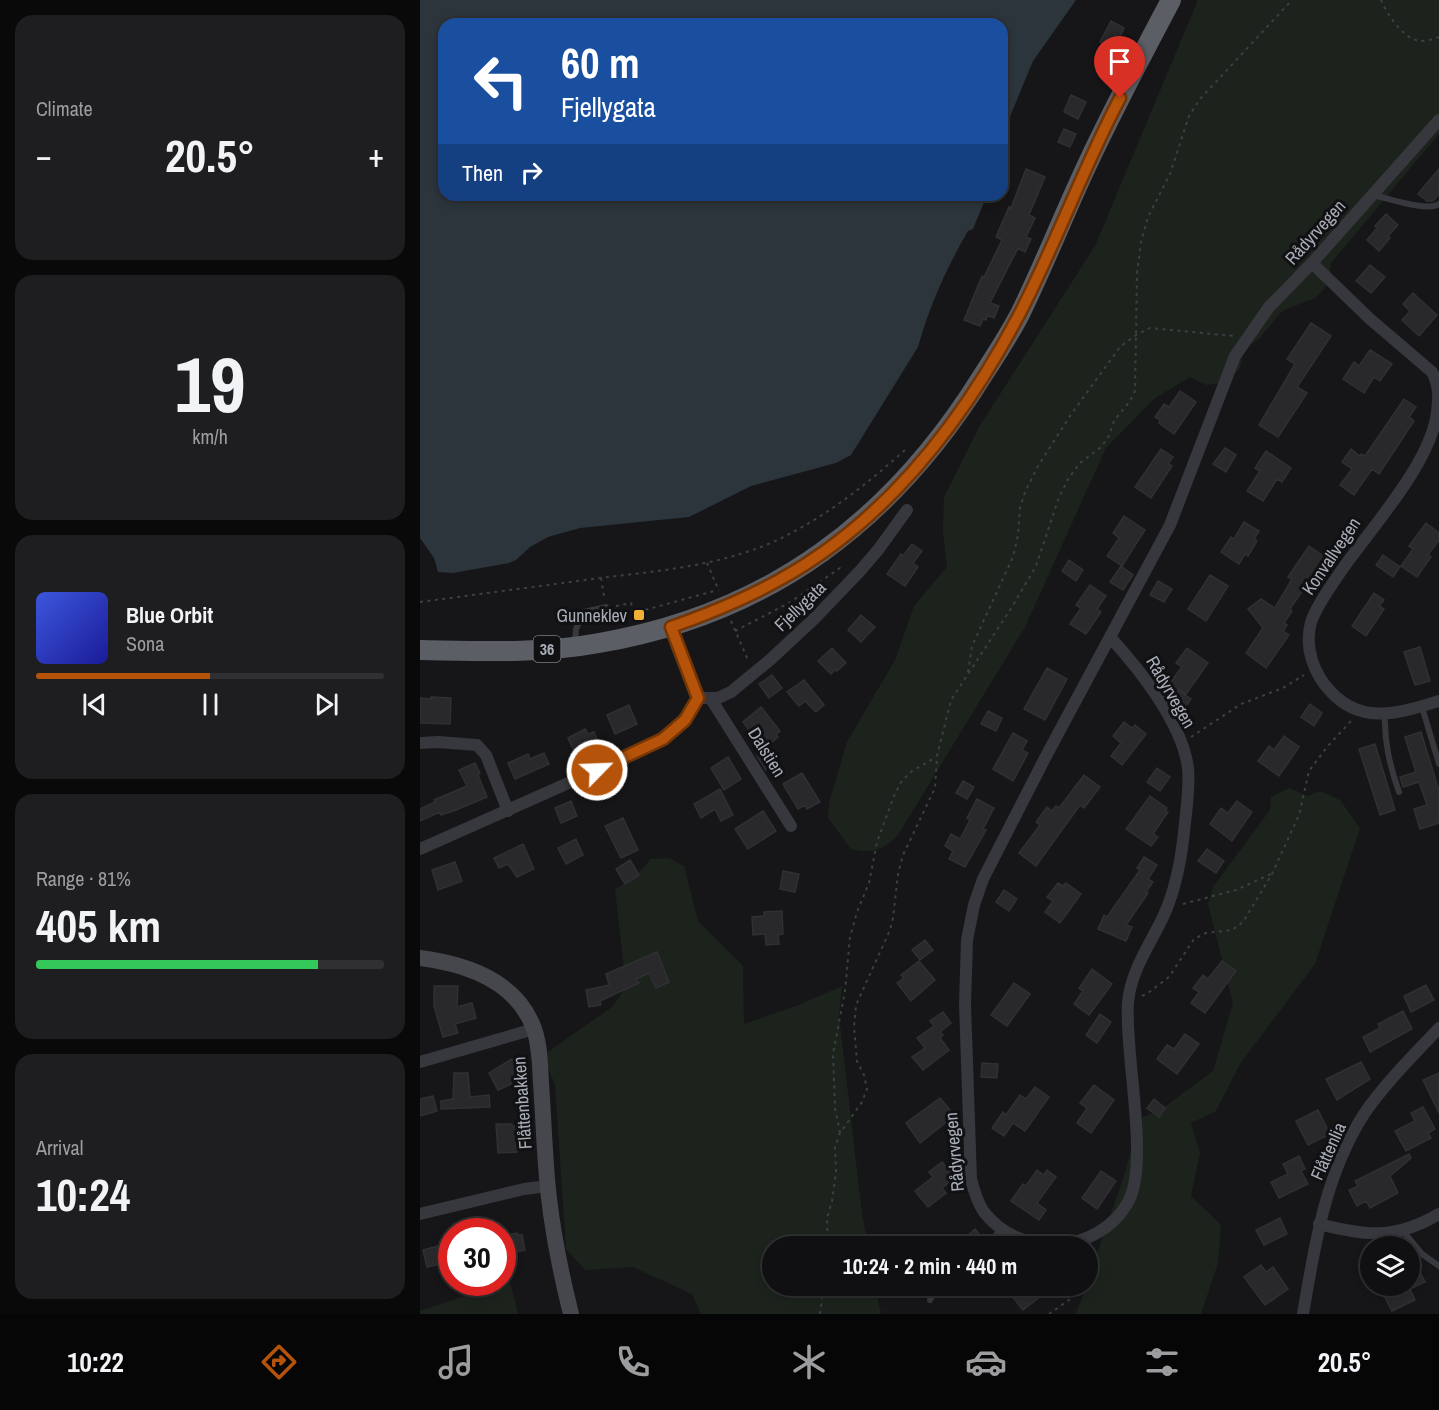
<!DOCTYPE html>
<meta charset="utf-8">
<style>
body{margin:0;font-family:"Archivo Narrow",sans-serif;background:#1e1e20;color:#f1f3f6;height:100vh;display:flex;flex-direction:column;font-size:22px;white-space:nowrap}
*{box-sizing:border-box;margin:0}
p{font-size:20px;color:#9c9d9f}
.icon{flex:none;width:33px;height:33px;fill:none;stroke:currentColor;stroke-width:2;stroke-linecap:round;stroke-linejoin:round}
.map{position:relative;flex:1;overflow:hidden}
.panel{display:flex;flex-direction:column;gap:15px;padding:15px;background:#09090a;width:420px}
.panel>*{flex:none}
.guide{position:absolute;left:18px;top:18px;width:570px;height:183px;border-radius:18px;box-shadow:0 3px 9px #0003,0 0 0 2px #303032;background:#1a4fa0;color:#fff;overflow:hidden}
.fabs{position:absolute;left:940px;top:1236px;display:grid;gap:12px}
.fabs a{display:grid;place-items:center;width:60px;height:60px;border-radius:50%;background:#101012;box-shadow:0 3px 9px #0003,0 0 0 2px #303032;font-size:30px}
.speed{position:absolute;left:18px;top:1218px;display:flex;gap:12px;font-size:30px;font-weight:700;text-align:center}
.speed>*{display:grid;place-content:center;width:78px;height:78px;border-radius:50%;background:#101012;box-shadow:0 3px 9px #0003,0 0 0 2px #303032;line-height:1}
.speed .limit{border:9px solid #d22;background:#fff;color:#111}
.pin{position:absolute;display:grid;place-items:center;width:51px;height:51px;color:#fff;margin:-62px -26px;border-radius:50% 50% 50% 0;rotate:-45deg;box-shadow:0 0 6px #0007}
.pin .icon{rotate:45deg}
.me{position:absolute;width:66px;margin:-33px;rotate:66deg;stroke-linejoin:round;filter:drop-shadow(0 0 4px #0008)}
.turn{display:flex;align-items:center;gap:21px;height:126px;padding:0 24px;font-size:27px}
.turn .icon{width:78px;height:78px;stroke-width:2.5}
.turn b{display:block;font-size:42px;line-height:51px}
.then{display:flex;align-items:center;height:57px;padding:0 24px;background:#0003;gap:12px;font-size:22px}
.big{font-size:45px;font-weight:700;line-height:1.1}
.panel .card{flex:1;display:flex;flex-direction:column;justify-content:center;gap:9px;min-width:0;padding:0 21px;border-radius:18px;background:#1e1e20}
.panel .dial{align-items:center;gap:0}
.dial b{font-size:78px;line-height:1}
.song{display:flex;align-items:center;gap:18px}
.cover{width:72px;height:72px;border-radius:9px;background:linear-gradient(135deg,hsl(230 70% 55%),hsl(240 70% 35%))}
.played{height:6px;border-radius:3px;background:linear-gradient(90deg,#b45309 50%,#303032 50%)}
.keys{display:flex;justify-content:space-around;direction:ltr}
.heat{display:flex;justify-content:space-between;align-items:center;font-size:33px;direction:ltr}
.charge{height:9px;border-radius:4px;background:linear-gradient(90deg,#34c759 81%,#303032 0)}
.trip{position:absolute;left:342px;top:1236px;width:336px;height:60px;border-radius:30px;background:#101012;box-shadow:0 3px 9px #0003,0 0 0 2px #303032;font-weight:700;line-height:60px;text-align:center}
.tab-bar{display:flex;height:96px;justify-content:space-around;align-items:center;background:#060607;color:#9c9d9f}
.tab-bar .icon{width:42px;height:42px}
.tab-bar .on{color:#b45309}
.tab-bar b{font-size:27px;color:#f1f3f6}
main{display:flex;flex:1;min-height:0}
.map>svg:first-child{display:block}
</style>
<main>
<section class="panel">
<div class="card"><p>Climate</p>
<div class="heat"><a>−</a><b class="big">20.5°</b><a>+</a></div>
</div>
<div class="card dial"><b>19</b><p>km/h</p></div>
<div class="card">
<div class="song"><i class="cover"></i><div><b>Blue Orbit</b><p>Sona</p></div></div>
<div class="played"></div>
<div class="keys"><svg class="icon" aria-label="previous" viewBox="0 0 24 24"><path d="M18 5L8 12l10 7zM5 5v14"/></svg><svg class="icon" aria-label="pause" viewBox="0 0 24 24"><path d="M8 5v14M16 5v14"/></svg><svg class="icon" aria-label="next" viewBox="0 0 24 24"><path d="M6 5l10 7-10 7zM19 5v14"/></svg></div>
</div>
<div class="card"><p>Range · 81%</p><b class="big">405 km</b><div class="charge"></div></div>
<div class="card"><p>Arrival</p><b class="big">10:24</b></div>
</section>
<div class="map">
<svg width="1019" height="1314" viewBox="0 0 1019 1314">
<rect width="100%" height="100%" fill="#161618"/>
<path fill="#1c231d" d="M 778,0 L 1019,0 L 1019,134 L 911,263 L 910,277 L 904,289 L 895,298 L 862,311 L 839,339 L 824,348 L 820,368 L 811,378 L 799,383 L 786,385 L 770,377 L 735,398 L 686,448 L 605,627 L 478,835 C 464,850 451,854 431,849 L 408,818 L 409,803 L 427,742 L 475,660 L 494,606 L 527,567 L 523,531 L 524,497 L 559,427 L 675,246 Z
M 869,788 L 887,796 L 900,791 L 920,800 L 940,828 L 895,964 L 820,1064 L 796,1111 L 771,1123 L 780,1153 L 771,1196 L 801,1225 L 798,1263 L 781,1314 L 656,1314 L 703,1179 L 720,1118 L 739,1111 L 793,1071 L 813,1003 L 788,904 L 793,887 L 850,810 L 851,797 Z
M 249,858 L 264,866 L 278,921 L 323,966 L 324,1024 L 376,1006 L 422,986 L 419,1016 L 442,1213 L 448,1246 L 352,1246 L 352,1286 L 455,1286 L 461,1314 L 281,1314 L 272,1294 L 213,1267 L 165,1270 L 146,1249 L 135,1084 L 122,1056 L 192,1007 L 206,987 L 195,890 L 219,872 L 231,859 Z
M 90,1281 L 98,1314 L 0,1314 L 0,1311 Z"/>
<path fill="#2c353c" d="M 0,0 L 656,0 L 613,61 L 591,114 L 585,135 L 582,159 L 582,24 L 24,24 L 24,195 L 567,195 L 553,229 L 548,231 C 527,267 509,307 498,347 L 431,455 L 416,463 L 331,486 L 269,517 L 160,528 L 128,537 L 110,547 L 96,560 L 89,563 L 33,573 L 18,572 L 14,558 L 0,538 Z"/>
<path fill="#29292c" stroke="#303034" stroke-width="1.5" d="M 691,21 L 704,28 L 694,49 L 680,42 Z
M 651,95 L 666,102 L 658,119 L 644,112 Z
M 644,129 L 656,134 L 650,147 L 638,142 Z
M 606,169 L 625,177 L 609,215 L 615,218 L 606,237 L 611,239 L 605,252 L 598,248 L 570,303 L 579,306 L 574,318 L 567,315 L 566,320 L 563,319 L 560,326 L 544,320 L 562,276 L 564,277 L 582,240 L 576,237 L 589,207 L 591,208 Z
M 1019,169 L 1019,194 L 1013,201 L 1007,201 L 998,194 Z
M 966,214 L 978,225 L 968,236 L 970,238 L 959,251 L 947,240 L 957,228 L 955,226 Z
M 950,265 L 965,277 L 951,293 L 936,281 Z
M 993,293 L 1017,315 L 999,336 L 982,320 L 990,311 L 983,304 Z
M 891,323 L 911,336 L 877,387 L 887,393 L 858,437 L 839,425 L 875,364 L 867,359 Z
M 950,350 L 972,364 L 960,381 L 954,377 L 944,393 L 923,379 L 934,362 L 939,366 Z
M 760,391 L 776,402 L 754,434 L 739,423 L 740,420 L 735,417 L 744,404 L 749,407 Z
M 984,399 L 996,407 L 989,417 L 994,421 L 959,474 L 952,469 L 934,495 L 920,485 L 932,469 L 922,462 L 931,449 L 940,456 L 941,454 L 945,456 Z
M 805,448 L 816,455 L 806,472 L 793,464 Z
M 741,449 L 753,457 L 748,464 L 752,466 L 731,498 L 715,487 Z
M 846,451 L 871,468 L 862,482 L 857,479 L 843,501 L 827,491 L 840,471 L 835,468 Z
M 704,516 L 725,530 L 702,566 L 687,556 L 699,538 L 693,533 Z
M 824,522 L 839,531 L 834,539 L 837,541 L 828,556 L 825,554 L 819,564 L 801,552 L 811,537 L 814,539 Z
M 1006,523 L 1019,533 L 1019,540 L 1008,555 L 1011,557 L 997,577 L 981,566 L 993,549 L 989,546 Z
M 492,544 L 502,551 L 493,563 L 498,567 L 485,586 L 467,574 L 481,554 L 483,556 Z
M 889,546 L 905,557 L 870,609 L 872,611 L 864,623 L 867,625 L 863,631 L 869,635 L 846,668 L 826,653 L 843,628 L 828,609 L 841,599 L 855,608 L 872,579 L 868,577 Z
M 963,555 L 980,567 L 973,577 L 956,565 Z
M 649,560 L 663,570 L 656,581 L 642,571 Z
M 701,566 L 713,575 L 703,590 L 690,582 Z
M 790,575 L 808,586 L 786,621 L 768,609 Z
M 738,581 L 752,589 L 744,602 L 730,595 Z
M 670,585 L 686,596 L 677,609 L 681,612 L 666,634 L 650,624 L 661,608 L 656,605 Z
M 954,593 L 964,600 L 959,606 L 964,609 L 946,636 L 932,626 Z
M 441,615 L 455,627 L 441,642 L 428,630 Z
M 1000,647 L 1010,681 L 995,685 L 984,652 Z
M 412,648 L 426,663 L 417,671 L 416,669 L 411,674 L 398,661 Z
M 767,648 L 788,663 L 766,694 L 750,683 L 762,667 L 756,663 Z
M 627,668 L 647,679 L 625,720 L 604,709 Z
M 352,675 L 362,688 L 349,698 L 339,684 Z
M 384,680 L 404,705 L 396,712 L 385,701 L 379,706 L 367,692 Z
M 757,690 L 771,699 L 761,713 L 754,708 L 750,701 Z
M 11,697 L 31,698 L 30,724 L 0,723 L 0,698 L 11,699 Z
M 890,704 L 902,713 L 894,726 L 881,717 Z
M 209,705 L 217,724 L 195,734 L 187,715 Z
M 341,707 L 360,731 L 356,734 L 358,737 L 343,750 L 323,722 Z
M 568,711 L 582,718 L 576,731 L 561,724 Z
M 704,722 L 712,728 L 715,725 L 726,734 L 702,765 L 691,756 L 701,743 L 693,736 Z
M 165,729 L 168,734 L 174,732 L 180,746 L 156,756 L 148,738 Z
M 1001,732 L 1019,791 L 1019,823 L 1000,829 L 994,809 L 1007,805 L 999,782 L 983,787 L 980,777 L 996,772 L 985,737 Z
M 593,733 L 607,741 L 602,750 L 608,753 L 593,781 L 573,769 Z
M 864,736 L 879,747 L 859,776 L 838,761 L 849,746 L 854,750 Z
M 955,744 L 975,810 L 960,815 L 939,749 Z
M 349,749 L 357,763 L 346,770 L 337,756 Z
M 124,753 L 129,764 L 95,779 L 88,763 L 108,754 L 110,759 Z
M 308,757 L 321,779 L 304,790 L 291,768 Z
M 55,763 L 60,773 L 58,775 L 67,797 L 36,810 L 21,815 L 20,812 L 0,821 L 0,809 L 15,802 L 14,800 L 47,786 L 39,770 Z
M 737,768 L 750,777 L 740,791 L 727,782 Z
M 382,773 L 400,802 L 387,809 L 385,805 L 378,809 L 363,784 Z
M 664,775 L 680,787 L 664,808 L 660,805 L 616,866 L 599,853 L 620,825 L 616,822 L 627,807 L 632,811 L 636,806 L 639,808 Z
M 543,781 L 554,787 L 547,799 L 536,793 Z
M 300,789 L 313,815 L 301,821 L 295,809 L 281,818 L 274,804 Z
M 730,796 L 747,808 L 745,810 L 748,812 L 733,834 L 738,837 L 731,846 L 706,829 Z
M 557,799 L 574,808 L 563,829 L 566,830 L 545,867 L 529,859 L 533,851 L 525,846 L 531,834 L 540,839 L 550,820 L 547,818 Z
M 151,801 L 157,816 L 141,823 L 135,808 Z
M 817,801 L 832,812 L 812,841 L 790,824 L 801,808 L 808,813 Z
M 343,811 L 356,831 L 328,849 L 315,829 Z
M 203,818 L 218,850 L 201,858 L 185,826 Z
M 156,839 L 163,855 L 146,864 L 138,848 Z
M 103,844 L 114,869 L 97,877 L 88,864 L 79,868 L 74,858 Z
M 787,849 L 804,861 L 796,873 L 778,861 Z
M 724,857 L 737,865 L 728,879 L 733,882 L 726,892 L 728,893 L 706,925 L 712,927 L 706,941 L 678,929 L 684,915 L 687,917 L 720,870 L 717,868 Z
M 210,860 L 219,875 L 205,884 L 196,869 Z
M 35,862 L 42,881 L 18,890 L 12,870 Z
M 363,871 L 379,874 L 375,892 L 360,889 Z
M 638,883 L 643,886 L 646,883 L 661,894 L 640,923 L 625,912 L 633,901 L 627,897 Z
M 584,890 L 597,899 L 589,911 L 576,902 Z
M 362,911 L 363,934 L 358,935 L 359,944 L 346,945 L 345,934 L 333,935 L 332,917 L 344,916 L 344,912 Z
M 505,940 L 513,950 L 500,960 L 492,950 Z
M 237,952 L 249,982 L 236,988 L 229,973 L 216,979 L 219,983 L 180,1001 L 181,1005 L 169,1007 L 166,990 L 189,985 L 186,974 Z
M 499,961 L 515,980 L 491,1001 L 477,983 L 484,978 L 481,975 Z
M 802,961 L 816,971 L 785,1013 L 771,1003 L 779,992 L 773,988 L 783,975 L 788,979 Z
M 672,969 L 692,984 L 669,1015 L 654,1004 L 663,991 L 659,988 Z
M 594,983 L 610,994 L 587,1026 L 571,1015 Z
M 1006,985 L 1014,1000 L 991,1012 L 984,996 Z
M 14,986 L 38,986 L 37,1007 L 52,1003 L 56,1018 L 35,1024 L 38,1033 L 23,1037 L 14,1006 Z
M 983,1011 L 992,1029 L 950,1052 L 943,1037 L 960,1028 L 958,1024 Z
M 523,1012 L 531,1023 L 520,1032 L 523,1035 L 520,1038 L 529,1050 L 503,1070 L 492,1057 L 505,1048 L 497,1038 L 514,1026 L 510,1021 Z
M 680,1014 L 691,1022 L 677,1043 L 666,1035 Z
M 765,1034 L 779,1044 L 757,1074 L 737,1059 L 747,1045 L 754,1049 Z
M 92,1059 L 103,1079 L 78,1090 L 69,1073 Z
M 941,1062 L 950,1079 L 917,1100 L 906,1079 Z
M 562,1063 L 578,1064 L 577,1078 L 561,1077 Z
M 34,1073 L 48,1073 L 50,1097 L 69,1095 L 70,1107 L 21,1109 L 21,1101 L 33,1099 Z
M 1019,1073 L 1019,1113 L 1003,1080 Z
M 674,1085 L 694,1100 L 671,1133 L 657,1123 L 667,1108 L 660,1103 Z
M 615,1087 L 629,1097 L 605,1131 L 593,1123 L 584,1136 L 572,1128 L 583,1112 L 586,1115 L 600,1095 L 606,1099 Z
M 13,1096 L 17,1111 L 0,1116 L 0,1099 Z
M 520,1098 L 530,1110 L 524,1115 L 529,1120 L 500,1143 L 486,1123 Z
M 734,1099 L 745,1108 L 739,1117 L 727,1108 Z
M 1003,1107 L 1015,1129 L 1008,1133 L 1011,1138 L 986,1151 L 975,1131 L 995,1121 L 991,1113 Z
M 898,1110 L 910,1134 L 888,1145 L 876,1121 Z
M 76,1124 L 92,1124 L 92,1126 L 95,1126 L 97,1152 L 78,1153 Z
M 989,1154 L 991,1158 L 970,1176 L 978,1193 L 950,1208 L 946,1201 L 937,1206 L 929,1190 L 938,1186 L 935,1181 Z
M 879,1156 L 885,1169 L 881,1171 L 888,1184 L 859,1198 L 851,1182 L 868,1174 L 863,1164 Z
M 522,1162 L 530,1172 L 528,1174 L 532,1180 L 522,1188 L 526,1193 L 508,1207 L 495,1191 L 513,1177 L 509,1172 Z
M 617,1170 L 624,1175 L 627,1170 L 636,1177 L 617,1203 L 626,1210 L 619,1220 L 591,1201 L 603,1184 L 606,1186 Z
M 681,1171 L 696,1181 L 677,1209 L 662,1198 Z
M 860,1218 L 867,1234 L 844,1245 L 836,1230 Z
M 555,1229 L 564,1240 L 556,1246 L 552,1246 L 545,1238 Z
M 97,1233 L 98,1235 L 102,1235 L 105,1250 L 82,1255 L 82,1236 Z
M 32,1242 L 32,1261 L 7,1267 L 3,1250 Z
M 990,1252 L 1005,1282 L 990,1289 L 995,1300 L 972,1311 L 959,1286 L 988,1286 L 990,1289 Z
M 841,1265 L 846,1272 L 853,1267 L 868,1289 L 845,1305 L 824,1277 Z
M 593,1286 L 634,1286 L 603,1310 L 587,1290 Z"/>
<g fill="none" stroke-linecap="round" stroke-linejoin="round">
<path stroke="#3d3f44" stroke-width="2" stroke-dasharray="3 4.5" stroke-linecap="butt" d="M 961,0 C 967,14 983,39 1000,41 C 1006,41 1013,39 1019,37
M 287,563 L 299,591
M 181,578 L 184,596
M 0,602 C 60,594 120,586 180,578 C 238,571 298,566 353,542 C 403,519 445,486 486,449
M 196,606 L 211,603 L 214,613 L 294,591
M 311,621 L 328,660
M 315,631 L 369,603 L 420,568 L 423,571
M 548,672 L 552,646 L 593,557 L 598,535 L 600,508 L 605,492 L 618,466 L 652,413 L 700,347 L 716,335 L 730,328 L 814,336
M 771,737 L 821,704 L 863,688 L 884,675
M 763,904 L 816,890 L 851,874
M 722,996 L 728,993 L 749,977 L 774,939 L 786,933 L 812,930 L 823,922 L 852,874 L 879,815 L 889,771 L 907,747 L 931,721
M 420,1133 L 415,1108 L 413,1054 L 425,991 L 430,937 L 437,912 L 449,883 L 457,842 L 474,796 L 481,782 L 492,771 L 516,757
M 408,1246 L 407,1218 L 412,1201 L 416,1172 L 415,1147 L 420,1133 L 442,1102 L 447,1089 L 444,1075 L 437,1061 L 434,1027 L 436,1005 L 470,930 L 473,918 L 478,874 L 483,855 L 515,788 L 517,756 L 531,700 L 592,607 L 616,566 L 638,500 L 648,479 L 660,463 L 681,447 L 689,436 L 694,421 L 710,401 L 715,391 L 717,273 L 721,242 L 728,217 L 750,174 L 769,116 L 780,99 L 872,0
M 400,1314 L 404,1286
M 629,1314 L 649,1300 L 657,1286"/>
<path stroke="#37383d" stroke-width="6" d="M 953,195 C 967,198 1008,212 1019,204
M 155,643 L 156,629 L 164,612 L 186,607
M 1002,707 L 1019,764
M 965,714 C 964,742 970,766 979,792
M 983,1231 L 1002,1254 L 1019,1266
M 565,1246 L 582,1229
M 510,1300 L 519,1286"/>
<path stroke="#37383d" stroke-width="12" d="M 892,263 L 950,319 L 1012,372 C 1019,385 1019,397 1017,412 C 1011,464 949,530 919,574 C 909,589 897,605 891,622 C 884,648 894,675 912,693 C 944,726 982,712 1019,701
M 690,637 C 720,670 762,723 768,768 C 770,789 766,811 764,832 C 761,861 756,888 744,915 C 731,943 711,970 708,1002 C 704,1054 731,1165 707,1204 C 677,1254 600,1259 564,1212 C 557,1202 554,1191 551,1179 L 545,1004 L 547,940 L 554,905 L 563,879 L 625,758 L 750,525 L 815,356 L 849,307 L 892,263 L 1019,120
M 278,698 L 298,698 L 311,692 L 351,659 L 394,619 L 440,571 L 458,550 L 487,510
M 291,699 L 371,826
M 0,743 L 18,742 L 57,745 L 66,755 L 88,811
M 0,849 L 209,756 C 245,738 258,733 278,698 L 251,627
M 0,1062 L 114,1029
M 0,1214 L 104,1189 L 128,1186
M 899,1224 C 946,1236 975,1240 1019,1214
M 883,1314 C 895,1244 905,1175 944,1114 C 965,1083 994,1055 1019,1028"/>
<path stroke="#45474d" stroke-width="16" d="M 0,958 C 46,964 97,981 114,1029 C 120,1046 120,1065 121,1083 C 123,1111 124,1138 126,1165 C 129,1215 139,1266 151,1314"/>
<path stroke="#5b5e65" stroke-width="20" d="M 0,650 C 60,651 120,654 179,643 C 350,614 473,520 563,375 C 576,355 589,335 600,314 C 624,265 644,214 667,165 C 693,109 722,55 751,0"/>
</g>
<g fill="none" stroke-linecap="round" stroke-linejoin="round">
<g stroke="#753606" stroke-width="15">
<path id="route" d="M 177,770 L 243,739 L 265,720 L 278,698 L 251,627 C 288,614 325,599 359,580 C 465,522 543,421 599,315 C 636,244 663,168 700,98"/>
</g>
<use href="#route" stroke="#b45309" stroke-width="10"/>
</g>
<rect fill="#f2b134" stroke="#111113" stroke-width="2" x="213" y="609" width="12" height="12" rx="3"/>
<g text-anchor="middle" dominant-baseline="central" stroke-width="6" stroke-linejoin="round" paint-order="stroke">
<rect fill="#111113" stroke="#7b7e86" stroke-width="1.5" x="113.5" y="636" width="27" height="26" rx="4.5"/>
<g font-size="16" font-weight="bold" fill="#a8adb8">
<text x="127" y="649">36</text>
</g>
<g font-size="18" fill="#a8adb8" stroke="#111113">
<text transform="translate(895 232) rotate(-48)">Rådyrvegen</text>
<text transform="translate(911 556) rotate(-56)">Konvallvegen</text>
<text transform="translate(380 606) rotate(-44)">Fjellygata</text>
<text transform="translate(751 692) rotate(60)">Rådyrvegen</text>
<text transform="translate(347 752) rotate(58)">Dalstien</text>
<text transform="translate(102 1103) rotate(-94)">Flåttenbakken</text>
<text transform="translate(908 1151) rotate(-66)">Flåttenlia</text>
<text transform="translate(534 1152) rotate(-95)">Rådyrvegen</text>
</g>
<g font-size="18" fill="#a8adb8" stroke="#111113" text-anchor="end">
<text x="207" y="615">Gunneklev</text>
</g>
</g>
</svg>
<div class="fabs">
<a><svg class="icon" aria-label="layers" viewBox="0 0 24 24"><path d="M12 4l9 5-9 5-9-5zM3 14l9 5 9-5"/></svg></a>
</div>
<div class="speed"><div class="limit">30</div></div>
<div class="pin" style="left:700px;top:98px;background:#d93025"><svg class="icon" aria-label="arrive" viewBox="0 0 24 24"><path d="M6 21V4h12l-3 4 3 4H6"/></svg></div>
<svg class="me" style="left:177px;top:770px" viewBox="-20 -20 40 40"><circle r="17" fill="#b45309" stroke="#fff" stroke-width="3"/><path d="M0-11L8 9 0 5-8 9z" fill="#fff"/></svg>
<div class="trip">10:24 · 2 min · 440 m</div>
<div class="guide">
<div class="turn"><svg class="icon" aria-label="left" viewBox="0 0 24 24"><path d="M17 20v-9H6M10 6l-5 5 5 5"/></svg><div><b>60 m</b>Fjellygata</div></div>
<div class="then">Then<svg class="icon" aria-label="right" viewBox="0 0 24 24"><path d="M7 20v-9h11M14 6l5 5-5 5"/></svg></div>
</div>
</div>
</main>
<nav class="tab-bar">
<b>10:22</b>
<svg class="icon on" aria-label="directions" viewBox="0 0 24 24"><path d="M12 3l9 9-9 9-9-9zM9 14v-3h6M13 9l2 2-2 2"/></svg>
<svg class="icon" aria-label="music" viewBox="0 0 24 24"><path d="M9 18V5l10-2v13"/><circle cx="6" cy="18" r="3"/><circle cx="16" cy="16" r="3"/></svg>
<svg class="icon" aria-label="phone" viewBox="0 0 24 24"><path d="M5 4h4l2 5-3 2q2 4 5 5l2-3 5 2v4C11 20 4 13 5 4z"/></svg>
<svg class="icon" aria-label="climate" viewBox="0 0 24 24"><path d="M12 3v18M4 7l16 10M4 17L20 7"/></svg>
<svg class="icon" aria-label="car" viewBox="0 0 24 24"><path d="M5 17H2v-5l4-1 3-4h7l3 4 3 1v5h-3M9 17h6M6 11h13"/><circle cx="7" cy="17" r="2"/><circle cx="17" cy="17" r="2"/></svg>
<svg class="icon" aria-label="filters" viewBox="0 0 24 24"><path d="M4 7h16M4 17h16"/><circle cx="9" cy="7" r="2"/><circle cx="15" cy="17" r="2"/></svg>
<b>20.5°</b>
</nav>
